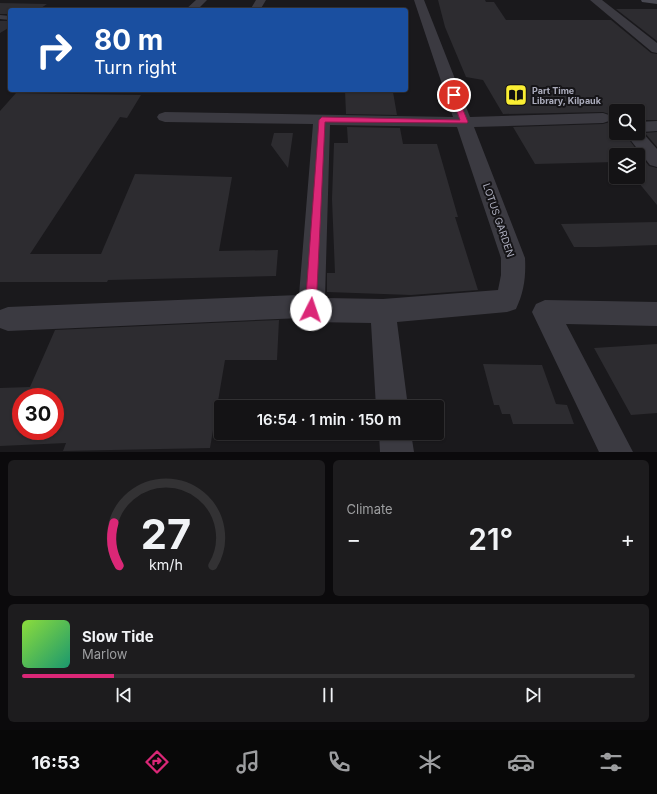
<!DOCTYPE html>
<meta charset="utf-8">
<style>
body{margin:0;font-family:Inter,sans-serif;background:#1d1c1e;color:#f1f3f6;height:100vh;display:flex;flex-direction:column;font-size:15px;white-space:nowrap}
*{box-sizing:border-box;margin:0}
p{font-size:13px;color:#9d9ea0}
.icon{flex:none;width:22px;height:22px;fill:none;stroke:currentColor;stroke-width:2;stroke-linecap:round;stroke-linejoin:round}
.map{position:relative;height:452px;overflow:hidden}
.side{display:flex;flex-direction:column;gap:8px;padding:8px;background:#0b0a0c;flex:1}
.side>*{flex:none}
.banner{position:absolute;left:8px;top:8px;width:400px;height:84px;border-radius:4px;box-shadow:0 1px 3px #0004,0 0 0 1px #333234;background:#1a4fa0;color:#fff;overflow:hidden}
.buttons{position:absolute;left:609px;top:104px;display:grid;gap:8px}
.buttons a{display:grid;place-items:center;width:36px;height:36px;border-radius:4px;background:#141315;box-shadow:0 1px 3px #0004,0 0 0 1px #333234;font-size:20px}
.speed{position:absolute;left:12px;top:388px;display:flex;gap:8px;font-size:20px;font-weight:700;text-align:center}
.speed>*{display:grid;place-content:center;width:52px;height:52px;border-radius:50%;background:#141315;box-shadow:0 1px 3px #0004,0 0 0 1px #333234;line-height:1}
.speed .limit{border:6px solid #d22;background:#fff;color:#111}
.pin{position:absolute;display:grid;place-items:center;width:34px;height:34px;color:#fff;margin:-17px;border:2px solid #fff;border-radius:50%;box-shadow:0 1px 4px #0007}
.me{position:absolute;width:44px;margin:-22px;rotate:4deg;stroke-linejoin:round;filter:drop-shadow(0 0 3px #0008)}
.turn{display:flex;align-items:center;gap:14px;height:84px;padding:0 20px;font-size:18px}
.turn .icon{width:52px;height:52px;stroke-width:2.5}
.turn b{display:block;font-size:28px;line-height:34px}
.big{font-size:30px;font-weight:600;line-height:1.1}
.side .card{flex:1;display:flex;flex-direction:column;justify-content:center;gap:6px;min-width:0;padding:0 14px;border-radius:6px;background:#1d1c1e}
.side .dial{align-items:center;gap:0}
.dial svg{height:104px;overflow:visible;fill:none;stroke:#333234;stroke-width:7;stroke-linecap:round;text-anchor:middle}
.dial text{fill:#f1f3f6;stroke:none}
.song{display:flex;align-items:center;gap:12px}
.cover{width:48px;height:48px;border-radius:6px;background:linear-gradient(135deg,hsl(90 70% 55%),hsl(160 70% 35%))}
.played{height:4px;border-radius:2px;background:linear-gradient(90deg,#db2777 15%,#333234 15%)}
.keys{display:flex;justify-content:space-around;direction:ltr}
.heat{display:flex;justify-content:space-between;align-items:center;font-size:22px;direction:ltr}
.side .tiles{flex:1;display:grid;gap:8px;grid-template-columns:1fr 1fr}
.card:last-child{grid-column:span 2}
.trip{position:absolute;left:214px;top:400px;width:230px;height:40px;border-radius:4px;background:#141315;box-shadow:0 1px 3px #0004,0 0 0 1px #333234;font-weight:600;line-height:40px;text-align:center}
.menu{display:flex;height:64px;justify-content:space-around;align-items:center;background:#080808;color:#9d9ea0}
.menu .icon{width:28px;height:28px}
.menu .on{color:#db2777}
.menu b{font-size:18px;color:#f1f3f6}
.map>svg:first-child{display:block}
</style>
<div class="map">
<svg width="657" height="452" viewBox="0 0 657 452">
<rect width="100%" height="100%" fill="#1a191c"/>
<path fill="#2d2c30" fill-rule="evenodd" d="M 438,0 L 485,0 L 486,2 L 494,2 L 506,20 L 611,20 L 651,53 L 657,54 L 657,120 L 638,120 L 638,111 L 616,111 L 616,133 L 624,133 L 649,166 L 657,168 L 657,205 L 634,177 L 638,177 L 638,155 L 616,155 L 616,162 L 535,164 L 513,127 L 603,124 L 610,122 L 612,117 L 609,114 L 603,112 L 503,114 L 483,80 L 466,77 L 445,27 Z
M 0,3 L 47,4 L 38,10 L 10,10 L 10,14 L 0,14 Z
M 616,9 L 657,9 L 657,41 Z
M 0,21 L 10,21 L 10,27 L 0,33 Z
M 345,91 L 393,92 L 397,115 L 346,114 Z
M 16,93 L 141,95 L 127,118 L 120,117 L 30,254 L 101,254 L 135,174 L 232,177 L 219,251 L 278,250 L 276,276 L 108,280 L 107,282 L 0,282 L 0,111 Z
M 347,127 L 400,128 L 403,144 L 437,144 L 458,217 L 455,217 L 478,290 L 411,295 L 327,292 L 327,273 L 335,273 L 332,199 L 334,143 L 348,143 Z
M 657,132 L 657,147 L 645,133 Z
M 274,133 L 293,133 L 288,168 L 271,145 Z
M 657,222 L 657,245 L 597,247 L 574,247 L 561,224 Z
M 279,320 L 277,360 L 225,360 L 210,448 L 63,451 L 66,443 L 0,446 L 0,388 L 30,387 L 55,330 ZM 21,397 L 55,397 L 55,431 L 21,431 Z
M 657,344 L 657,413 L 631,415 L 594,348 Z
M 483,364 L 542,365 L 556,404 L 567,405 L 574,424 L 513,424 L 510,414 L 502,414 L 499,405 L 494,405 Z"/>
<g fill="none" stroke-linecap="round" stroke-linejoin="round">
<path fill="#3b3a41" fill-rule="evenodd" d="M 0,15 L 10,16 L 10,20 L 0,19 Z"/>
<path fill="#3b3a41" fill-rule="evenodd" d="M 196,0 L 207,0 L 197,10 L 185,10 Z
M 256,0 L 266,0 L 260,10 L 250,10 Z
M 414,0 L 424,0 L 470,117 L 603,113 L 609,115 L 611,118 L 609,121 L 603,123 L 474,127 L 525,258 C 526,277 524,292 516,309 L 507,312 L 397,322 L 408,407 L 376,407 L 371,323 L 311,322 L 302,318 L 8,331 L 0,328 L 0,310 L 8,307 L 299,295 L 313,124 L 165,122 L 159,120 L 157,117 L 159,114 L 165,112 L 453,117 ZM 330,125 L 457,127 L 501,258 L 501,275 L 498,290 L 383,299 L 325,298 Z
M 590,0 L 602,0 L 657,43 L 657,53 L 652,52 Z
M 657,121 L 657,131 L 642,132 L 657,149 L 657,167 L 650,165 L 625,133 L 638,133 L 638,122 Z
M 545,300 L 657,302 L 657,326 L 566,324 L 633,452 L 599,452 L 532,312 L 536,304 Z
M 379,433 L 411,433 L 414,452 L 380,452 Z"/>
<path fill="#484851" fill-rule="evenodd" d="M 641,0 L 657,0 L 657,4 L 642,2 Z"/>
</g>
<path fill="#db2777" stroke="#8e194d" d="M 452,94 L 457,95 L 468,122 L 467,123 L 325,122 L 316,310 L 315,313 L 311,314 L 307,313 L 305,310 L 319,120 L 322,117 L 460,120 L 451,95 Z"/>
<defs>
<g id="library-square" transform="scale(1.15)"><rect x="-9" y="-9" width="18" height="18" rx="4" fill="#faee33" stroke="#151417"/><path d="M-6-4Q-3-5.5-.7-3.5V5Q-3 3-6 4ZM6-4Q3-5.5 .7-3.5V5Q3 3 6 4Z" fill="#111"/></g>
</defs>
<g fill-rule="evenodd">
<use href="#library-square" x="516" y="95"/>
</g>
<g text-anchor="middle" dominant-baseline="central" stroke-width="4" stroke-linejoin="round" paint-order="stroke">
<g font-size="9" font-weight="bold" fill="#abacbc" stroke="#151417" text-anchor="start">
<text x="532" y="90">Part Time<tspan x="532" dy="10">Library, Kilpauk</tspan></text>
</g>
<g font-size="10" fill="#abacbc" stroke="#151417">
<text transform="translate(499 220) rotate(71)">LOTUS GARDEN</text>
</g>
</g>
</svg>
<div class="buttons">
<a><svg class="icon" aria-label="search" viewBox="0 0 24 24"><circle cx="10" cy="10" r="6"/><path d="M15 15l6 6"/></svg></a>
<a><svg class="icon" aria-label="layers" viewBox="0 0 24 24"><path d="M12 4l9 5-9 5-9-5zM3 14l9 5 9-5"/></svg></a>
</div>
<div class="speed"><div class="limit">30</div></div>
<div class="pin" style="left:454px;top:95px;background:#d93025"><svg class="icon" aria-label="arrive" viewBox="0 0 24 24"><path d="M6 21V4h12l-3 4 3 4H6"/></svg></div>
<svg class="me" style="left:311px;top:310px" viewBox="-20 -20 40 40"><circle r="19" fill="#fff"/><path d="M0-13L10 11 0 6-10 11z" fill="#db2777"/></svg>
<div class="trip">16:54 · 1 min · 150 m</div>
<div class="banner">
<div class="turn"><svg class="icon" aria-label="right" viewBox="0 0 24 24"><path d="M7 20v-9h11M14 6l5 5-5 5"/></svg><div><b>80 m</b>Turn right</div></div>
</div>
</div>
<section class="side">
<div class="tiles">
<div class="card dial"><svg viewBox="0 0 100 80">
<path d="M14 69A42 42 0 1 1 86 69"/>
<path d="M14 69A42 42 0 0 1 10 36" stroke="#db2777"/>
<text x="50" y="56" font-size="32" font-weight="700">27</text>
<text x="50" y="72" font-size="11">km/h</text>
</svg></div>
<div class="card"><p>Climate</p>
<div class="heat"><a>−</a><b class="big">21°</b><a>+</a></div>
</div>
<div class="card">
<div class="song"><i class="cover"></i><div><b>Slow Tide</b><p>Marlow</p></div></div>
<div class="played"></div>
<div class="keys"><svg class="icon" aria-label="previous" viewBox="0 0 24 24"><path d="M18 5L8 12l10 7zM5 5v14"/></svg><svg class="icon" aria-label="pause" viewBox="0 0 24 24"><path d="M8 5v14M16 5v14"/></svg><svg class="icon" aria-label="next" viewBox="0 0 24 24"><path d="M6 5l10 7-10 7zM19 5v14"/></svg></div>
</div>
</div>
</section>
<nav class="menu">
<b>16:53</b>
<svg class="icon on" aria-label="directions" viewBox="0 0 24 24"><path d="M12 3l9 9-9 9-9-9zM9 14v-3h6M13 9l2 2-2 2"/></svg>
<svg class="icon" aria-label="music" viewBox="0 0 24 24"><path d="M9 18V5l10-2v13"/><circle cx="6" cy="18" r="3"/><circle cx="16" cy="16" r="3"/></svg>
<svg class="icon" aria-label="phone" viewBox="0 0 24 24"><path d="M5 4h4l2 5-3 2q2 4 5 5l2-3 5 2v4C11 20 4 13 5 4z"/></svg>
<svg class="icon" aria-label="climate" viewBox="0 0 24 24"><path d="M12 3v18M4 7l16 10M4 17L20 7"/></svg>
<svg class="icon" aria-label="car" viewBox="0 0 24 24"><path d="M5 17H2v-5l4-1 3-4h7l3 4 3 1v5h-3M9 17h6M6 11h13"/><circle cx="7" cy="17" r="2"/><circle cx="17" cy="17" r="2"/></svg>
<svg class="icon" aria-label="filters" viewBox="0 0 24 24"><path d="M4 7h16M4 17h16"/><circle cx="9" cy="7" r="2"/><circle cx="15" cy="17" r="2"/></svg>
</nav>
